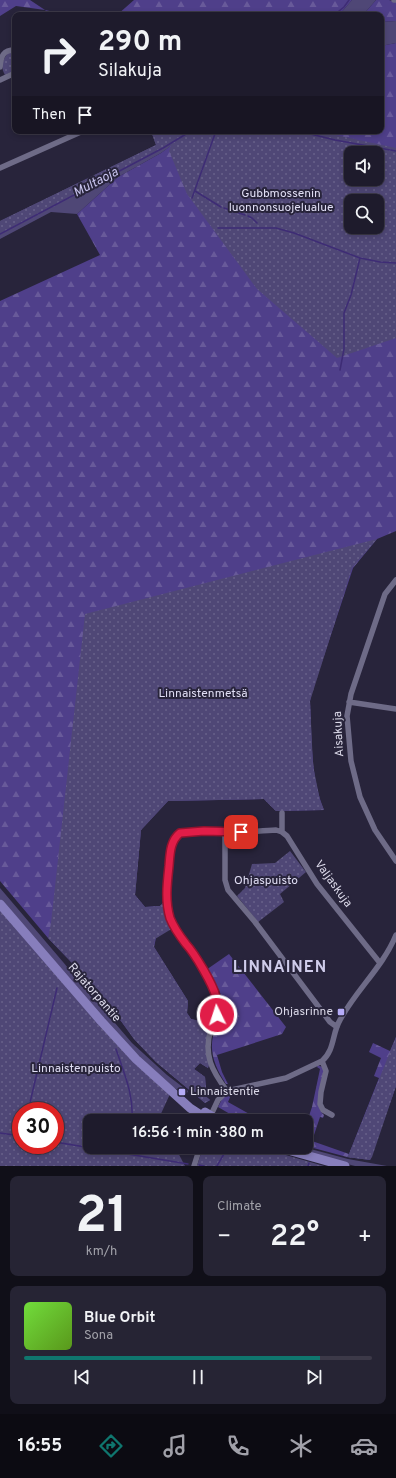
<!DOCTYPE html>
<meta charset="utf-8">
<style>
body{margin:0;font-family:Overpass,sans-serif;background:#262434;color:#f1f3f6;height:100vh;display:flex;flex-direction:column;font-size:15px;white-space:nowrap}
*{box-sizing:border-box;margin:0}
p{font-size:13px;color:#a1a1a9}
.icon{flex:none;width:22px;height:22px;fill:none;stroke:currentColor;stroke-width:2;stroke-linecap:round;stroke-linejoin:round}
.map{position:relative;height:1166px;overflow:hidden}
.sheet{display:flex;flex-direction:column;gap:10px;padding:10px;background:#100f18;flex:1}
.sheet>*{flex:none}
.top-card{position:absolute;left:12px;top:12px;width:372px;height:122px;border-radius:8px;box-shadow:0 2px 6px #0003,0 0 0 1px #3c3948;background:#1e1b2c;color:#f1f3f6;overflow:hidden}
.controls{position:absolute;left:344px;top:146px;display:grid;gap:8px}
.controls a{display:grid;place-items:center;width:40px;height:40px;border-radius:8px;background:#1e1b2c;box-shadow:0 2px 6px #0003,0 0 0 1px #3c3948;font-size:20px}
.speed{position:absolute;left:12px;top:1102px;display:flex;gap:8px;font-size:20px;font-weight:700;text-align:center}
.speed>*{display:grid;place-content:center;width:52px;height:52px;border-radius:50%;background:#1e1b2c;box-shadow:0 2px 6px #0003,0 0 0 1px #3c3948;line-height:1}
.speed .limit{border:6px solid #d22;background:#fff;color:#111}
.pin{position:absolute;display:grid;place-items:center;width:34px;height:34px;color:#fff;margin:-17px;border-radius:8px;box-shadow:0 2px 6px #0006}
.me{position:absolute;width:44px;margin:-22px;rotate:356deg;stroke-linejoin:round;filter:drop-shadow(0 0 3px #0008)}
.turn{display:flex;align-items:center;gap:14px;height:84px;padding:0 20px;font-size:18px}
.turn .icon{width:52px;height:52px;stroke-width:2.5}
.turn b{display:block;font-size:28px;line-height:34px}
.then{display:flex;align-items:center;height:38px;padding:0 20px;background:#0003;gap:8px;font-size:15px}
.big{font-size:30px;font-weight:600;line-height:1.1}
.sheet .card{flex:1;display:flex;flex-direction:column;justify-content:center;gap:6px;min-width:0;padding:0 14px;border-radius:8px;background:#262434}
.sheet .dial{align-items:center;gap:0}
.dial b{font-size:52px;line-height:1}
.song{display:flex;align-items:center;gap:12px}
.cover{width:48px;height:48px;border-radius:6px;background:linear-gradient(135deg,hsl(100 70% 55%),hsl(90 70% 35%))}
.played{height:4px;border-radius:2px;background:linear-gradient(90deg,#0f766e 85%,#3c3948 85%)}
.keys{display:flex;justify-content:space-around;direction:ltr}
.heat{display:flex;justify-content:space-between;align-items:center;font-size:22px;direction:ltr}
.sheet .tiles{flex:1;display:grid;gap:10px;grid-template-columns:1fr 1fr}
.card:last-child{grid-column:span 2}
.trip{position:absolute;left:83px;top:1114px;width:230px;height:40px;border-radius:8px;background:#1e1b2c;box-shadow:0 2px 6px #0003,0 0 0 1px #3c3948;font-weight:600;line-height:40px;text-align:center}
.menu{display:flex;height:64px;justify-content:space-around;align-items:center;background:#0c0b12;color:#a1a1a9}
.menu .icon{width:28px;height:28px}
.menu .selected{color:#0f766e}
.menu b{font-size:18px;color:#f1f3f6}
.map>svg:first-child{display:block}
</style>
<div class="map">
<svg width="396" height="1166" viewBox="0 0 396 1166">
<defs>
<pattern id="forest-firs" width="22" height="20" patternUnits="userSpaceOnUse"><rect width="22" height="20" fill="#4f3f8a"/><path d="M5 1l3.5 6h-7zM16 11l3.5 6h-7z" fill="#685a9a"/></pattern>
<pattern id="park-dots" width="8" height="8" patternUnits="userSpaceOnUse"><rect width="8" height="8" fill="#4f4776"/><path d="M2 2h.1M6 6h.1" fill="none" stroke="#68618a" stroke-width="1.8" stroke-linecap="round"/></pattern>
</defs>
<rect width="100%" height="100%" fill="#28243b"/>
<path fill="#4f4776" d="M 352,0 L 376,0 L 363,15 L 339,15 Z
M 396,21 L 396,43 L 381,46 L 381,22 Z
M 151,131 L 181,139 L 161,153 L 118,177 L 77,214 L 51,212 L 0,239 L 0,221 L 156,145 Z
M 0,888 L 132,1043 L 167,1075 L 188,1091 L 187,1093 L 176,1089 L 169,1085 L 118,1035 L 0,899 Z
M 284,1147 L 303,1147 L 348,1159 L 387,1166 L 355,1166 Z"/>
<path fill="url(#forest-firs)" fill-rule="evenodd" d="M 0,0 L 30,0 L 45,10 L 68,15 L 50,15 L 45,10 L 16,6 L 0,16 Z
M 134,0 L 352,0 L 339,15 L 117,15 Z
M 376,0 L 389,0 L 396,2 L 396,21 L 381,22 L 381,15 L 363,15 Z
M 396,43 L 396,531 L 377,539 L 353,568 L 312,692 L 310,701 C 312,737 310,776 324,810 L 276,811 L 264,799 L 168,801 L 141,830 L 135,895 L 145,907 L 160,906 L 164,902 L 154,947 L 188,1001 L 187,1013 L 191,1019 L 208,1023 L 208,1068 L 200,1063 L 194,1069 L 205,1077 L 206,1089 L 203,1094 L 210,1100 L 205,1103 L 156,1062 L 134,1039 L 121,1021 L 74,965 L 48,938 L 0,881 L 0,301 L 100,255 L 77,214 L 118,177 L 161,153 L 191,131 L 381,131 L 381,46 ZM 351,153 L 377,153 L 377,179 L 351,179 ZM 351,201 L 377,201 L 377,227 L 351,227 Z
M 229,954 L 286,1027 L 282,1034 L 217,1055 L 222,1072 L 228,1084 L 226,1084 C 214,1066 207,1048 216,1027 C 220,1017 223,1008 221,997 C 220,988 211,978 206,970 Z
M 396,1037 L 396,1086 L 370,1160 L 347,1157 L 306,1146 L 306,1125 L 312,1107 L 320,1069 L 317,1067 L 318,1065 L 324,1068 C 322,1080 314,1108 324,1115 L 323,1118 L 320,1117 L 312,1141 L 349,1154 L 379,1078 L 374,1076 L 381,1058 L 369,1052 L 373,1043 L 390,1051 Z
M 230,1092 L 231,1095 L 228,1102 L 262,1121 L 242,1121 L 218,1107 L 223,1097 Z"/>
<path fill="url(#park-dots)" fill-rule="evenodd" d="M 15,52 L 15,70 L 5,75 C 0,66 2,61 8,53 Z
M 151,131 L 317,131 L 396,148 L 396,338 L 337,358 L 257,289 L 187,194 L 169,151 L 172,143 L 46,211 L 0,234 L 0,221 L 156,145 ZM 351,153 L 377,153 L 377,179 L 351,179 ZM 351,201 L 377,201 L 377,227 L 351,227 Z
M 377,539 L 352,568 L 310,701 L 313,766 L 320,800 L 324,810 L 276,811 L 264,799 L 168,801 L 141,830 L 135,895 L 145,907 L 160,906 L 164,902 L 165,903 L 173,928 L 155,939 L 154,947 L 188,1001 L 187,1013 L 191,1019 L 211,1024 L 209,1066 L 208,1068 L 200,1063 L 194,1069 L 205,1077 L 206,1089 L 203,1094 L 210,1100 L 205,1103 L 156,1062 L 134,1039 L 121,1021 L 74,965 L 48,938 L 51,923 L 85,614 Z
M 290,851 L 306,872 L 280,894 L 284,902 L 258,922 L 237,896 L 245,888 L 252,864 L 275,863 Z
M 0,908 L 170,1094 L 159,1118 L 160,1121 L 90,1121 L 90,1147 L 175,1147 L 185,1166 L 0,1166 ZM 21,1111 L 55,1111 L 55,1145 L 21,1145 Z
M 396,1037 L 396,1086 L 372,1157 L 370,1160 L 347,1157 L 349,1154 Z
M 203,1147 L 258,1147 L 324,1166 L 197,1166 Z"/>
<g fill="none" stroke-linecap="round" stroke-linejoin="round">
<path stroke="#3e2c75" stroke-width="1.5" d="M 334,15 L 344,7 L 349,0
M 298,131 L 335,140 L 396,151
M 195,191 L 221,207
M 192,198 L 216,131
M 224,208 L 245,215
M 248,216 L 252,218 L 257,223
M 218,228 L 276,228 L 294,233 L 360,258 L 380,262 L 396,263
M 0,234 L 163,148 L 191,131
M 340,370 L 344,349 L 344,313 L 351,295 L 360,258
M 116,1049 C 124,1073 134,1095 132,1121
M 28,1111 L 57,988
M 0,1133 L 21,1136
M 55,1142 L 188,1164
M 128,1154 L 129,1147
M 199,1165 L 204,1166
M 217,1166 L 228,1147
M 308,1166 L 309,1163"/>
<path stroke="#6e6b87" stroke-width="5.5" d="M 394,0 L 396,0
M 0,67 C 1,56 3,50 15,50
M 0,80 L 15,73
M 0,168 L 83,131
M 396,580 L 385,594 L 351,694 L 347,716 L 351,761 L 360,797 L 375,830 L 396,861
M 349,702 L 396,709
M 282,813 L 282,832 L 287,836 L 317,884 L 380,963
M 225,833 L 225,880 L 228,890 L 255,922 L 330,1022 L 337,1027
M 322,1061 L 326,1071 L 321,1092 L 320,1104 L 323,1110 L 332,1115
M 227,1091 C 212,1071 203,1055 211,1029 C 215,1017 220,1008 215,994 C 209,977 198,961 188,946 C 180,934 172,928 169,913 C 165,896 168,878 170,861 C 171,852 170,839 179,833 C 189,828 208,833 219,833 C 238,833 257,831 276,830 L 282,832
M 210,1117 L 218,1100 L 227,1091 L 286,1078 L 322,1061 C 335,1050 332,1033 340,1020 C 356,990 383,967 396,935
M 194,1166 L 200,1147"/>
<path stroke="#877ebc" stroke-width="9" d="M 0,904 L 101,1021 L 136,1059 L 190,1108 L 210,1121
M 205,1112 L 220,1121
M 277,1147 L 345,1166"/>
</g>
<g fill="none" stroke-linecap="round" stroke-linejoin="round">
<g stroke="#92132f" stroke-width="10">
<path id="route" d="M 217,1015 C 217,1009 217,1003 216,997 C 213,984 195,954 186,944 C 179,935 174,928 170,918 C 165,901 167,884 169,866 C 170,854 170,841 180,833 L 204,831 L 241,832"/>
</g>
<use href="#route" stroke="#e11d48" stroke-width="7"/>
</g>
<g fill="#b6acf8" stroke="#28243b" stroke-width="1.5">
<rect x="337" y="1008" width="8" height="8" rx="2"/>
<rect x="178" y="1088" width="8" height="8" rx="2"/>
</g>
<g text-anchor="middle" dominant-baseline="central" stroke-width="4" stroke-linejoin="round" paint-order="stroke">
<g font-size="12" fill="#e0def4" stroke="#28243b">
<text x="281" y="194">Gubbmossenin<tspan x="281" dy="14">luonnonsuojelualue</tspan></text>
<text x="203" y="694">Linnaistenmetsä</text>
<text x="266" y="881">Ohjaspuisto</text>
<text x="76" y="1069">Linnaistenpuisto</text>
</g>
<g font-size="12" fill="#dbd9e9" stroke="#28243b">
<text transform="translate(339 734) rotate(-93)">Aisakuja</text>
<text transform="translate(333 884) rotate(54)">Valjaskuja</text>
<text transform="translate(94 993) rotate(49)">Rajatorpantie</text>
</g>
<g font-size="12" fill="#dbd9e9" stroke="#28243b" text-anchor="end">
<text x="333" y="1012">Ohjasrinne</text>
<text x="190" y="1092" text-anchor="start">Linnaistentie</text>
</g>
<g font-size="13" font-style="italic" fill="#c9c4ef" stroke="#28243b">
<text transform="translate(96 183) rotate(-28)">Multaoja</text>
</g>
<g font-size="16" font-weight="bold" letter-spacing="1" fill="#cfccea" stroke="#28243b">
<text x="280" y="968">LINNAINEN</text>
</g>
</g>
</svg>
<div class="controls">
<a><svg class="icon" aria-label="sound" viewBox="0 0 24 24"><path d="M4 9h4l5-4v14l-5-4H4zM17 9q2 3 0 6"/></svg></a>
<a><svg class="icon" aria-label="search" viewBox="0 0 24 24"><circle cx="10" cy="10" r="6"/><path d="M15 15l6 6"/></svg></a>
</div>
<div class="speed"><div class="limit">30</div></div>
<div class="pin" style="left:241px;top:832px;background:#d93025"><svg class="icon" aria-label="arrive" viewBox="0 0 24 24"><path d="M6 21V4h12l-3 4 3 4H6"/></svg></div>
<svg class="me" style="left:217px;top:1015px" viewBox="-20 -20 40 40"><circle r="17" fill="#e11d48" stroke="#fff" stroke-width="3"/><path d="M0-11L8 9 0 5-8 9z" fill="#fff"/></svg>
<div class="trip">16:56 · 1 min · 380 m</div>
<div class="top-card">
<div class="turn"><svg class="icon" aria-label="right" viewBox="0 0 24 24"><path d="M7 20v-9h11M14 6l5 5-5 5"/></svg><div><b>290 m</b>Silakuja</div></div>
<div class="then">Then<svg class="icon" aria-label="arrive" viewBox="0 0 24 24"><path d="M6 21V4h12l-3 4 3 4H6"/></svg></div>
</div>
</div>
<section class="sheet">
<div class="tiles">
<div class="card dial"><b>21</b><p>km/h</p></div>
<div class="card"><p>Climate</p>
<div class="heat"><a>−</a><b class="big">22°</b><a>+</a></div>
</div>
<div class="card">
<div class="song"><i class="cover"></i><div><b>Blue Orbit</b><p>Sona</p></div></div>
<div class="played"></div>
<div class="keys"><svg class="icon" aria-label="previous" viewBox="0 0 24 24"><path d="M18 5L8 12l10 7zM5 5v14"/></svg><svg class="icon" aria-label="pause" viewBox="0 0 24 24"><path d="M8 5v14M16 5v14"/></svg><svg class="icon" aria-label="next" viewBox="0 0 24 24"><path d="M6 5l10 7-10 7zM19 5v14"/></svg></div>
</div>
</div>
</section>
<nav class="menu">
<b>16:55</b>
<svg class="icon selected" aria-label="directions" viewBox="0 0 24 24"><path d="M12 3l9 9-9 9-9-9zM9 14v-3h6M13 9l2 2-2 2"/></svg>
<svg class="icon" aria-label="music" viewBox="0 0 24 24"><path d="M9 18V5l10-2v13"/><circle cx="6" cy="18" r="3"/><circle cx="16" cy="16" r="3"/></svg>
<svg class="icon" aria-label="phone" viewBox="0 0 24 24"><path d="M5 4h4l2 5-3 2q2 4 5 5l2-3 5 2v4C11 20 4 13 5 4z"/></svg>
<svg class="icon" aria-label="climate" viewBox="0 0 24 24"><path d="M12 3v18M4 7l16 10M4 17L20 7"/></svg>
<svg class="icon" aria-label="car" viewBox="0 0 24 24"><path d="M5 17H2v-5l4-1 3-4h7l3 4 3 1v5h-3M9 17h6M6 11h13"/><circle cx="7" cy="17" r="2"/><circle cx="17" cy="17" r="2"/></svg>
</nav>
